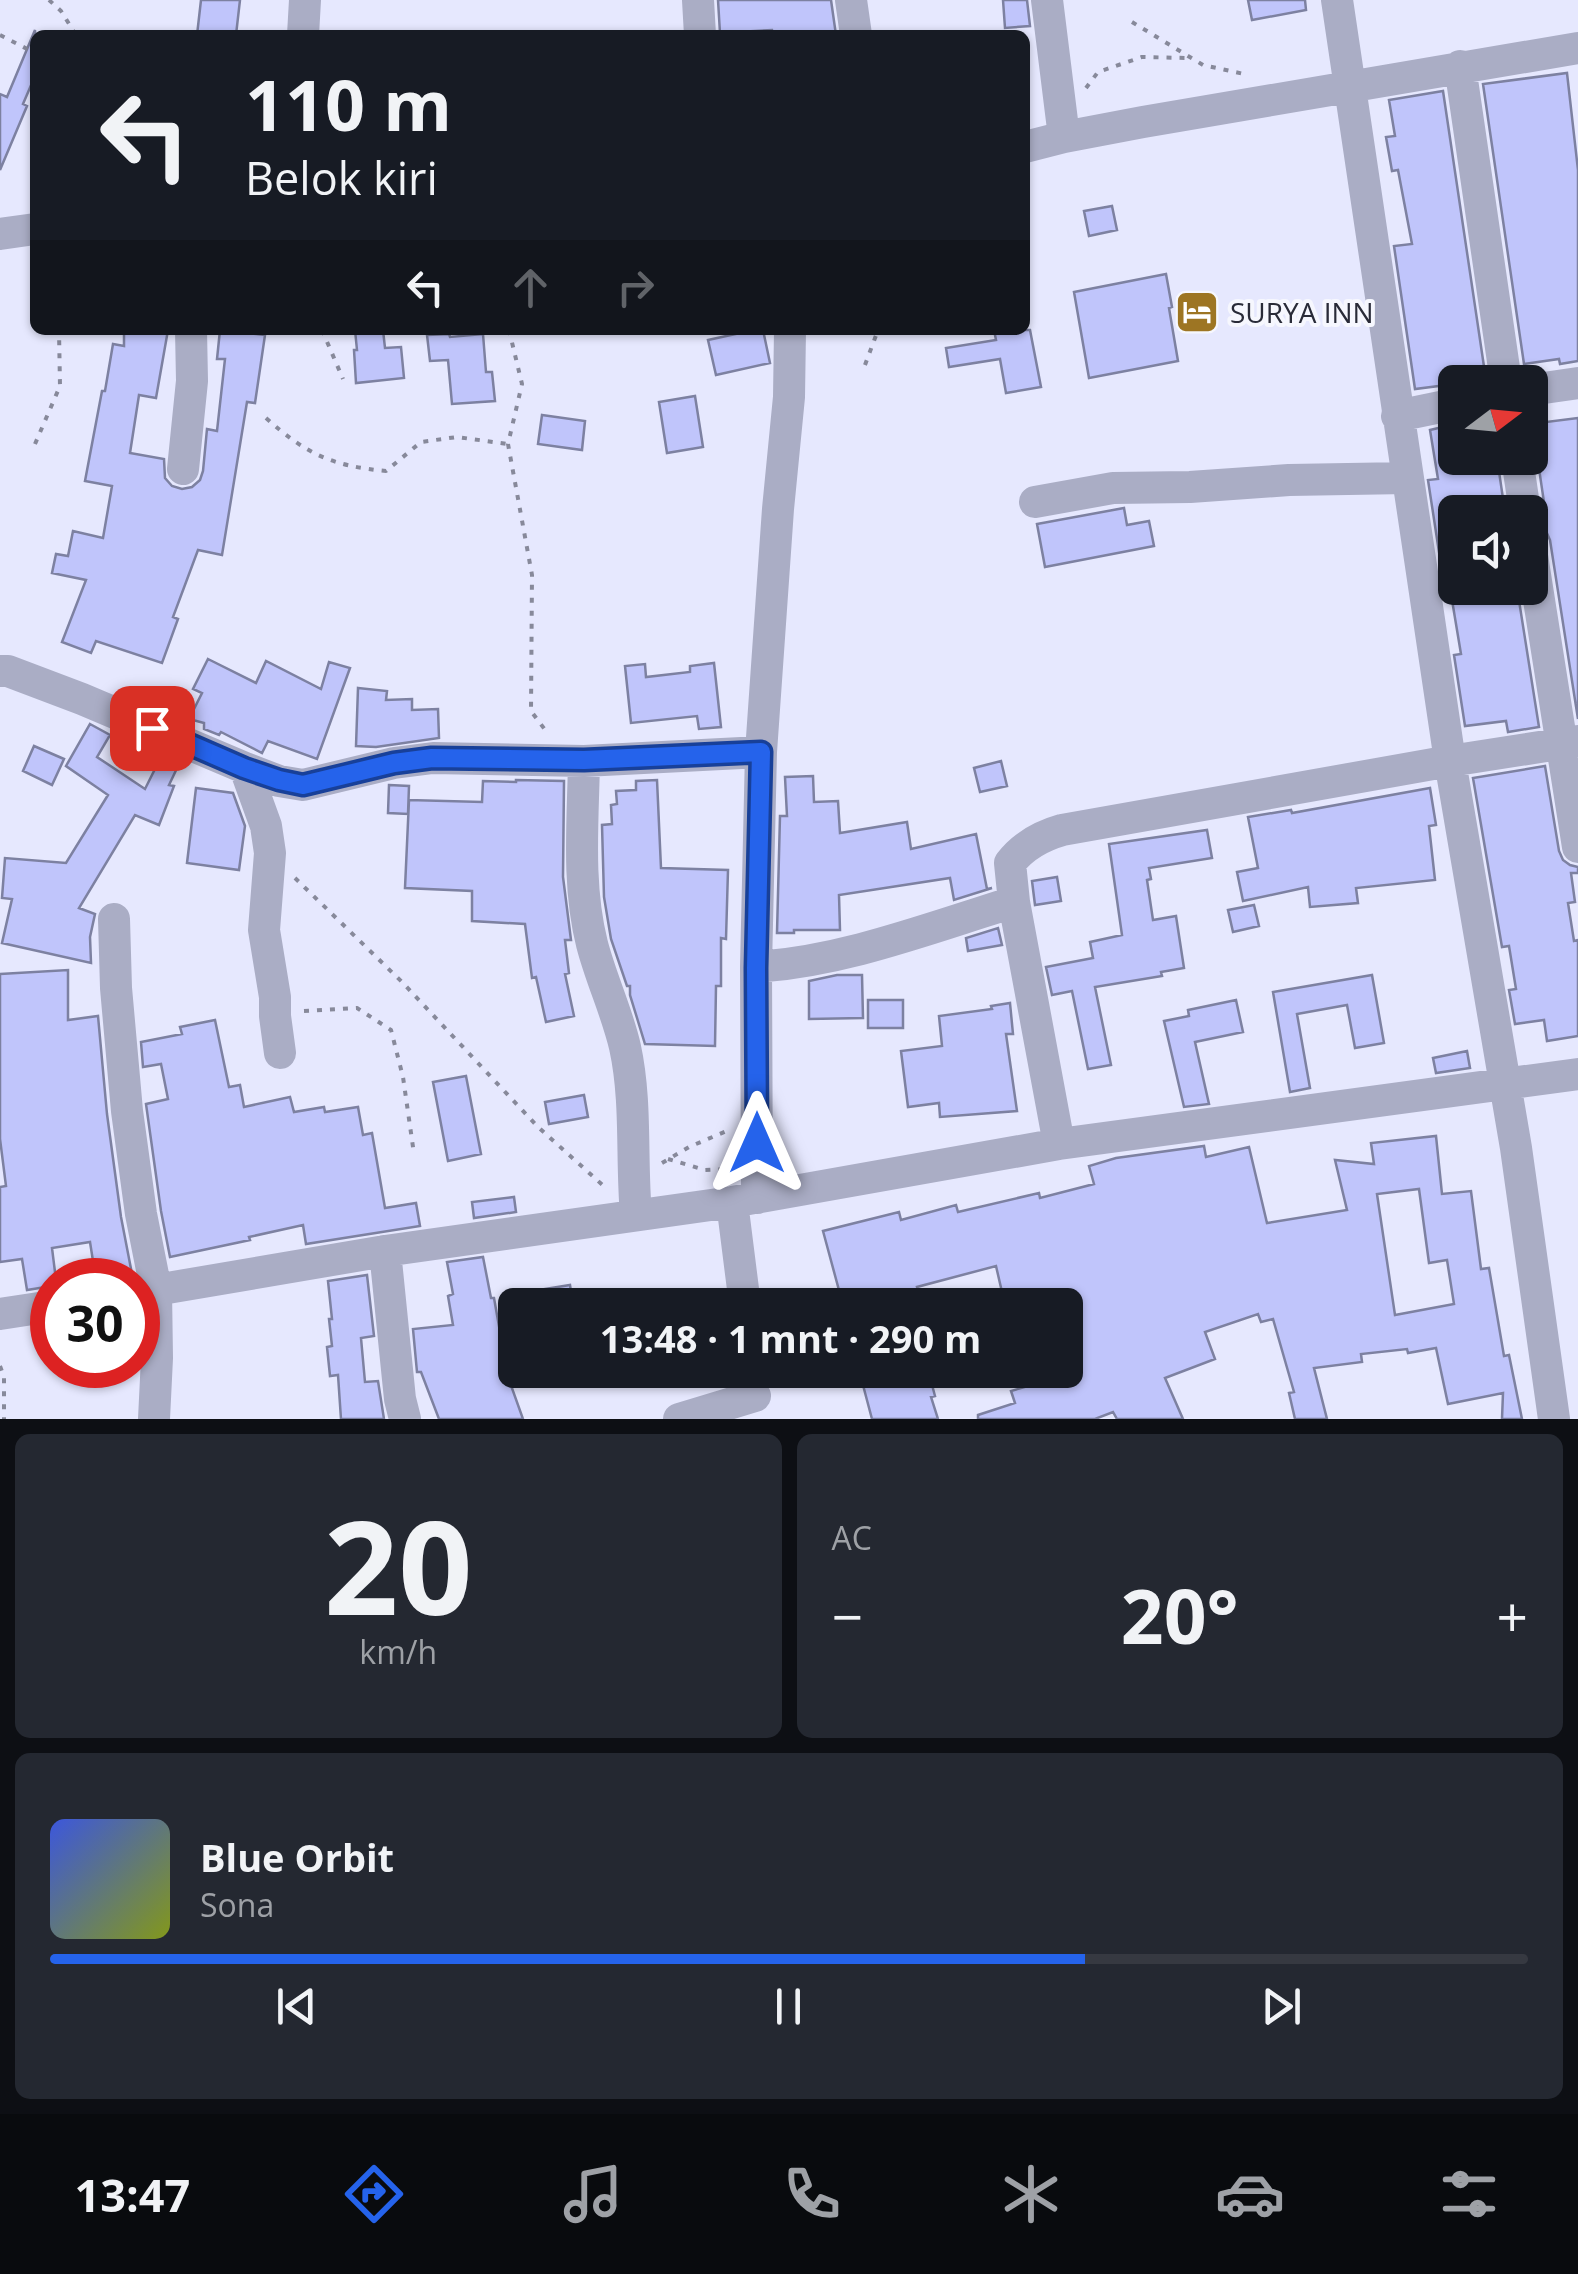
<!DOCTYPE html>
<html lang="id">
<meta charset="utf-8">
<style>
body{margin:0;font-family:"Open Sans",sans-serif;background:#242831;color:#f1f3f6;height:100vh;display:flex;flex-direction:column;font-size:38px;white-space:nowrap}
*{box-sizing:border-box;margin:0}
p{font-size:32px;color:#9ea1a6}
.icon{flex:none;width:55px;height:55px;fill:none;stroke:currentColor;stroke-width:2;stroke-linecap:round;stroke-linejoin:round}
.map{position:relative;height:1419px;overflow:hidden}
.drawer{display:flex;flex-direction:column;gap:15px;padding:15px;background:#0d0f14;flex:1}
.drawer>*{flex:none}
.hud{position:absolute;left:30px;top:30px;width:1000px;height:305px;border-radius:15px;box-shadow:0 2px 8px #0004;background:#171b24;color:#f1f3f6;overflow:hidden}
.needle{width:65px;rotate:74deg}
.controls{position:absolute;left:1438px;top:365px;display:grid;gap:20px}
.controls a{display:grid;place-items:center;width:110px;height:110px;border-radius:15px;background:#171b24;box-shadow:0 2px 8px #0004;font-size:50px}
.speed{position:absolute;left:30px;top:1258px;display:flex;gap:20px;font-size:50px;font-weight:700;text-align:center}
.speed>*{display:grid;place-content:center;width:130px;height:130px;border-radius:50%;background:#171b24;box-shadow:0 2px 8px #0004;line-height:1}
.speed .limit{border:15px solid #d22;background:#fff;color:#111}
.pin{position:absolute;display:grid;place-items:center;width:85px;height:85px;color:#fff;margin:-42px;border-radius:20px;box-shadow:0 5px 15px #0006}
.me{position:absolute;width:110px;margin:-55px;rotate:0deg;stroke-linejoin:round;filter:drop-shadow(0 0 8px #0008)}
.turn{display:flex;align-items:center;gap:35px;height:210px;padding:0 50px;font-size:45px}
.turn .icon{width:130px;height:130px;stroke-width:2.5}
.turn b{display:block;font-size:70px;line-height:85px}
.lanes{display:flex;align-items:center;height:95px;padding:0 50px;background:#0003;justify-content:center;gap:50px;direction:ltr}
.lanes .off{opacity:.35}
.big{font-size:75px;font-weight:700;line-height:1.1}
.drawer .card{flex:1;display:flex;flex-direction:column;justify-content:center;gap:15px;min-width:0;padding:0 35px;border-radius:15px;background:#242831}
.drawer .dial{align-items:center;gap:0}
.dial b{font-size:130px;line-height:1}
.song{display:flex;align-items:center;gap:30px}
.cover{width:120px;height:120px;border-radius:15px;background:linear-gradient(135deg,hsl(230 70% 55%),hsl(70 70% 35%))}
.played{height:10px;border-radius:5px;background:linear-gradient(90deg,#2563eb 70%,#363941 70%)}
.keys{display:flex;justify-content:space-around;direction:ltr}
.heat{display:flex;justify-content:space-between;align-items:center;font-size:55px;direction:ltr}
.drawer .tiles{flex:1;display:grid;gap:15px;grid-template-columns:1fr 1fr}
.card:last-child{grid-column:span 2}
.trip{position:absolute;left:498px;top:1288px;width:585px;height:100px;border-radius:15px;background:#171b24;box-shadow:0 2px 8px #0004;font-weight:700;line-height:100px;text-align:center}
.tab-bar{display:flex;height:160px;justify-content:space-around;align-items:center;background:#090b0e;color:#9ea1a6}
.tab-bar .icon{width:70px;height:70px}
.tab-bar .active{color:#2563eb}
.tab-bar b{font-size:45px;color:#f1f3f6}
.map>svg:first-child{display:block}
</style>
<div class="map">
<svg width="1578" height="1419" viewBox="0 0 1578 1419">
<rect width="100%" height="100%" fill="#e6e8fe"/>
<path fill="#c0c5fb" stroke="#7d81a1" stroke-width="2.5" fill-rule="evenodd" d="M 201,0 L 240,0 L 236,35 L 197,35 Z
M 718,0 L 831,0 L 836,35 L 773,35 L 772,30 L 720,33 Z
M 1003,0 L 1027,0 L 1030,26 L 1005,28 Z
M 1248,0 L 1305,0 L 1306,10 L 1252,20 Z
M 35,30 L 35,76 L 23,104 L 27,106 L 0,170 L 0,94 L 7,97 Z
M 1567,73 L 1578,170 L 1578,361 L 1560,364 L 1559,359 L 1524,364 L 1483,84 Z
M 1443,91 L 1486,380 L 1415,389 L 1394,246 L 1412,244 L 1398,170 L 1392,171 L 1386,137 L 1395,136 L 1389,100 Z
M 1112,206 L 1117,230 L 1089,236 L 1084,211 Z
M 1166,274 L 1172,307 L 1169,308 L 1178,361 L 1089,378 L 1074,292 Z
M 124,330 L 168,330 L 156,398 L 139,395 L 130,453 L 164,459 L 165,478 L 172,486 L 182,489 L 192,487 L 200,480 L 203,471 L 207,429 L 217,431 L 225,359 L 217,359 L 220,330 L 265,335 L 255,403 L 247,402 L 222,555 L 198,550 L 173,617 L 178,619 L 162,663 L 96,641 L 91,653 L 62,642 L 86,580 L 52,573 L 56,554 L 68,556 L 73,531 L 103,538 L 112,486 L 85,481 L 102,391 L 105,391 L 113,344 L 124,346 Z
M 355,330 L 383,330 L 385,348 L 401,347 L 404,378 L 356,383 L 354,350 L 357,350 Z
M 754,330 L 763,330 L 770,363 L 716,375 L 708,340 Z
M 994,330 L 1030,330 L 1041,387 L 1006,393 L 1000,359 L 949,367 L 946,348 L 996,340 Z
M 449,334 L 450,337 L 483,334 L 486,372 L 492,372 L 495,401 L 452,404 L 448,360 L 430,361 L 427,335 Z
M 695,396 L 703,447 L 667,453 L 659,402 Z
M 542,415 L 585,421 L 582,450 L 538,444 Z
M 1578,418 L 1578,719 L 1550,540 L 1546,531 L 1539,526 L 1544,518 L 1545,509 L 1537,455 L 1530,443 L 1530,424 Z
M 1455,424 L 1455,458 L 1497,458 L 1505,512 L 1455,512 L 1455,576 L 1443,578 L 1428,480 L 1438,479 L 1430,430 Z
M 1124,508 L 1127,525 L 1149,521 L 1154,546 L 1045,567 L 1037,524 Z
M 1450,588 L 1517,588 L 1539,727 L 1508,732 L 1506,721 L 1465,726 L 1454,655 L 1461,654 Z
M 208,659 L 256,683 L 266,661 L 321,689 L 329,662 L 350,668 L 317,759 L 268,741 L 262,753 L 221,732 L 219,735 L 204,729 L 204,723 L 189,719 L 202,693 L 193,689 Z
M 714,663 L 721,727 L 699,729 L 697,716 L 631,723 L 625,666 L 645,664 L 646,677 L 690,672 L 690,666 Z
M 358,688 L 387,691 L 386,700 L 412,699 L 412,710 L 438,709 L 439,738 L 376,747 L 356,746 Z
M 90,724 L 110,735 L 97,757 L 145,789 L 161,757 L 178,766 L 169,785 L 174,786 L 159,825 L 135,815 L 79,908 L 95,914 L 90,937 L 91,963 L 2,943 L 12,899 L 2,898 L 5,858 L 66,863 L 108,795 L 66,766 Z
M 34,746 L 64,759 L 52,785 L 23,771 Z
M 1001,761 L 1007,786 L 980,792 L 974,768 Z
M 1545,766 L 1559,851 L 1563,860 L 1570,865 L 1578,867 L 1578,873 L 1571,873 L 1575,902 L 1568,903 L 1574,941 L 1578,940 L 1578,1036 L 1547,1041 L 1544,1020 L 1515,1024 L 1509,990 L 1516,989 L 1509,946 L 1502,947 L 1473,778 Z
M 813,776 L 814,802 L 838,801 L 840,833 L 907,822 L 911,849 L 976,834 L 987,889 L 992,888 L 954,900 L 950,878 L 839,895 L 840,930 L 794,930 L 794,933 L 777,933 L 780,816 L 787,816 L 785,777 Z
M 516,780 L 564,781 L 563,877 L 571,940 L 565,940 L 569,973 L 565,974 L 574,1016 L 546,1022 L 536,977 L 532,978 L 525,924 L 472,921 L 472,891 L 405,888 L 409,800 L 482,802 L 483,781 L 516,782 Z
M 657,780 L 661,868 L 728,870 L 726,939 L 721,938 L 721,986 L 716,986 L 715,1046 L 645,1044 L 630,995 L 630,986 L 627,986 L 611,939 L 604,897 L 602,825 L 612,824 L 611,805 L 617,804 L 616,791 L 636,790 L 636,781 Z
M 389,785 L 409,786 L 408,814 L 388,813 Z
M 196,788 L 233,793 L 245,826 L 239,870 L 187,863 Z
M 1430,788 L 1436,825 L 1429,826 L 1435,880 L 1356,888 L 1358,903 L 1310,907 L 1308,887 L 1243,901 L 1237,872 L 1258,868 L 1248,817 L 1291,810 L 1292,813 Z
M 1207,830 L 1212,858 L 1149,868 L 1151,879 L 1147,880 L 1153,920 L 1176,916 L 1184,968 L 1161,972 L 1162,976 L 1095,987 L 1111,1065 L 1088,1069 L 1072,991 L 1052,995 L 1046,967 L 1093,958 L 1090,942 L 1122,935 L 1109,844 Z
M 1057,877 L 1061,901 L 1035,905 L 1032,881 Z
M 1254,905 L 1259,926 L 1233,932 L 1228,910 Z
M 998,928 L 1002,945 L 968,951 L 966,938 Z
M 68,970 L 68,1020 L 98,1016 L 107,1114 L 121,1217 L 132,1274 L 96,1280 L 90,1242 L 52,1248 L 56,1280 L 52,1280 L 52,1286 L 27,1290 L 22,1259 L 0,1262 L 0,1187 L 6,1186 L 0,1139 L 0,974 Z
M 837,975 L 862,975 L 863,1018 L 809,1019 L 809,981 Z
M 1372,975 L 1384,1043 L 1355,1048 L 1347,1005 L 1297,1014 L 1310,1088 L 1290,1092 L 1273,992 Z
M 868,1000 L 903,1000 L 903,1028 L 868,1028 Z
M 1236,1000 L 1243,1032 L 1195,1042 L 1209,1104 L 1184,1107 L 1164,1021 L 1189,1016 L 1188,1010 Z
M 1010,1003 L 1013,1034 L 1006,1034 L 1017,1111 L 940,1117 L 939,1103 L 908,1107 L 901,1051 L 942,1046 L 939,1016 L 992,1009 L 991,1006 Z
M 215,1020 L 229,1087 L 240,1085 L 244,1107 L 290,1097 L 294,1112 L 324,1107 L 325,1112 L 358,1107 L 363,1135 L 372,1133 L 385,1208 L 416,1203 L 420,1226 L 306,1244 L 303,1225 L 249,1237 L 250,1240 L 170,1257 L 161,1211 L 146,1104 L 168,1099 L 161,1064 L 143,1067 L 141,1042 L 182,1034 L 180,1027 Z
M 1467,1051 L 1470,1068 L 1436,1073 L 1433,1058 Z
M 466,1076 L 481,1154 L 448,1161 L 433,1082 Z
M 584,1095 L 588,1117 L 549,1124 L 545,1102 Z
M 1436,1136 L 1442,1194 L 1471,1191 L 1481,1269 L 1489,1268 L 1504,1356 L 1509,1355 L 1522,1419 L 1502,1419 L 1503,1393 L 1448,1404 L 1436,1348 L 1408,1353 L 1407,1349 L 1361,1354 L 1362,1362 L 1314,1368 L 1327,1419 L 1295,1419 L 1289,1393 L 1294,1392 L 1273,1319 L 1261,1322 L 1258,1314 L 1205,1332 L 1215,1359 L 1165,1378 L 1183,1419 L 1117,1419 L 1113,1412 L 1095,1419 L 978,1419 L 978,1415 L 1015,1403 L 1011,1391 L 1032,1385 L 1028,1370 L 1065,1370 L 1065,1296 L 1025,1305 L 1005,1305 L 996,1266 L 917,1287 L 922,1305 L 843,1305 L 823,1231 L 899,1212 L 901,1220 L 956,1205 L 958,1212 L 1039,1193 L 1040,1198 L 1094,1184 L 1089,1166 L 1116,1158 L 1204,1146 L 1206,1157 L 1249,1147 L 1267,1223 L 1347,1210 L 1335,1160 L 1374,1164 L 1371,1143 ZM 1419,1189 L 1429,1263 L 1447,1260 L 1454,1304 L 1395,1315 L 1377,1194 Z
M 514,1197 L 516,1212 L 474,1218 L 472,1202 Z
M 483,1257 L 491,1298 L 494,1298 L 508,1377 L 523,1419 L 439,1419 L 421,1372 L 417,1372 L 413,1329 L 453,1325 L 448,1296 L 453,1294 L 447,1262 Z
M 367,1275 L 374,1336 L 361,1338 L 365,1382 L 378,1381 L 384,1419 L 341,1419 L 338,1375 L 330,1376 L 327,1347 L 332,1346 L 329,1319 L 332,1319 L 328,1281 Z
M 570,1285 L 573,1305 L 515,1305 L 514,1294 Z
M 859,1370 L 928,1370 L 935,1396 L 931,1397 L 938,1419 L 872,1419 Z"/>
<g fill="none" stroke-linecap="round" stroke-linejoin="round">
<path stroke="#87899a" stroke-width="4" stroke-dasharray="5 8" stroke-linecap="butt" d="M 49,0 L 61,11 L 76,35
M 1132,22 L 1203,65 L 1244,74
M 0,35 L 35,53
M 1086,88 L 1098,72 L 1142,57 L 1186,58
M 322,330 L 343,379
M 509,330 L 522,384 L 508,444 L 532,575 L 531,711 L 546,731
M 865,365 L 878,330
M 266,418 C 306,454 332,466 386,471 L 421,442 L 457,437 L 508,444
M 35,444 L 60,386 L 59,330
M 295,878 L 402,982 L 538,1127 L 607,1189
M 304,1011 L 357,1008 L 391,1030 L 403,1077 L 414,1154
M 668,1159 L 705,1170 L 727,1169
M 662,1163 L 689,1147 L 729,1130
M 0,1366 L 4,1377 L 4,1419
M 779,1385 L 839,1381"/>
<path stroke="#aaadc5" stroke-width="32" d="M 698,0 L 700,35
M 851,0 L 856,35
M 1047,0 L 1064,137
M 1337,0 L 1450,761 L 1516,1148 L 1554,1419
M 303,35 L 305,0
M 1460,66 L 1506,382
M 1025,147 L 1064,137 L 1143,122 L 1578,48
M 0,234 L 35,229
M 1530,390 L 1578,383
M 1397,416 L 1455,404
M 1517,458 L 1525,512
M 183,469 L 192,381 L 191,330
M 1035,502 L 1113,488 L 1190,487 L 1289,480 L 1407,478
M 1530,543 L 1578,847
M 0,671 L 8,671 L 82,699 L 245,768 L 279,781 L 303,785 L 394,763 L 433,758 L 584,761 L 761,752 L 756,967 L 757,1198
M 761,752 L 778,509 L 789,397 L 790,330
M 584,761 C 583,821 577,885 592,944 C 601,979 617,1012 625,1047 C 637,1102 631,1159 636,1215
M 245,768 L 266,826 L 270,853 L 264,930 L 275,997 L 275,1016 L 280,1053
M 114,919 L 116,988 L 127,1111 L 141,1214 L 156,1290 L 157,1358 L 154,1419
M 756,967 C 845,961 929,928 1014,902
M 1059,1144 L 1014,902 L 1010,863 C 1023,846 1041,836 1062,830 L 1450,761 L 1578,741
M 732,1202 L 745,1305
M 385,1251 L 400,1399 L 405,1419
M 138,1293 L 385,1251 L 732,1202 L 1059,1144 L 1578,1074
M 0,1314 L 52,1306
M 679,1419 L 755,1396"/>
</g>
<g fill="none" stroke-linecap="round" stroke-linejoin="round">
<g stroke="#184099" stroke-width="25">
<path id="route" d="M 152,728 L 244,768 L 279,780 L 303,785 L 394,763 L 432,758 L 584,760 L 761,752 L 756,968 L 757,1143"/>
</g>
<use href="#route" stroke="#2563eb" stroke-width="18"/>
</g>
<defs>
<g id="hotel-square" transform="scale(2.25)"><rect x="-9" y="-9" width="18" height="18" rx="4" fill="#9d7523" stroke="#f6f7fe"/><path d="M-6-4.5h1.5V1H6V5H4.5V3h-9V5H-6ZM-4 0a1.8 1.8 0 1 1 3.6 0ZM.5 0V-2.5h3Q6-2.5 6 0Z" fill="#fff"/></g>
</defs>
<g fill-rule="evenodd">
<use href="#hotel-square" x="1197" y="312"/>
</g>
<g text-anchor="middle" dominant-baseline="central" stroke-width="8" stroke-linejoin="round" paint-order="stroke">
<g font-size="28" fill="#292b38" stroke="#f6f7fe" text-anchor="start">
<text x="1230" y="312">SURYA INN</text>
</g>
</g>
</svg>
<div class="controls">
<a><svg class="needle" viewBox="-14 -14 28 28"><path d="M0-13l5 13h-10z" fill="#e53935"/><path d="M0 13l5-13h-10z" fill="#9ea1a6"/></svg></a>
<a><svg class="icon" aria-label="sound" viewBox="0 0 24 24"><path d="M4 9h4l5-4v14l-5-4H4zM17 9q2 3 0 6"/></svg></a>
</div>
<div class="speed"><div class="limit">30</div></div>
<div class="pin" style="left:152px;top:728px;background:#d93025"><svg class="icon" aria-label="arrive" viewBox="0 0 24 24"><path d="M6 21V4h12l-3 4 3 4H6"/></svg></div>
<svg class="me" style="left:757px;top:1143px" viewBox="-20 -20 40 40"><path d="M0-17L14 15 0 8-14 15z" fill="#2563eb" stroke="#fff" stroke-width="4"/></svg>
<div class="trip">13:48 · 1 mnt · 290 m</div>
<div class="hud">
<div class="turn"><svg class="icon" aria-label="left" viewBox="0 0 24 24"><path d="M17 20v-9H6M10 6l-5 5 5 5"/></svg><div><b>110 m</b>Belok kiri</div></div>
<div class="lanes"><svg class="icon" aria-label="left" viewBox="0 0 24 24"><path d="M17 20v-9H6M10 6l-5 5 5 5"/></svg><svg class="icon off" aria-label="ahead" viewBox="0 0 24 24"><path d="M12 20V5M6 11l6-6 6 6"/></svg><svg class="icon off" aria-label="right" viewBox="0 0 24 24"><path d="M7 20v-9h11M14 6l5 5-5 5"/></svg></div>
</div>
</div>
<section class="drawer">
<div class="tiles">
<div class="card dial"><b>20</b><p>km/h</p></div>
<div class="card"><p>AC</p>
<div class="heat"><a>−</a><b class="big">20°</b><a>+</a></div>
</div>
<div class="card">
<div class="song"><i class="cover"></i><div><b>Blue Orbit</b><p>Sona</p></div></div>
<div class="played"></div>
<div class="keys"><svg class="icon" aria-label="previous" viewBox="0 0 24 24"><path d="M18 5L8 12l10 7zM5 5v14"/></svg><svg class="icon" aria-label="pause" viewBox="0 0 24 24"><path d="M8 5v14M16 5v14"/></svg><svg class="icon" aria-label="next" viewBox="0 0 24 24"><path d="M6 5l10 7-10 7zM19 5v14"/></svg></div>
</div>
</div>
</section>
<nav class="tab-bar">
<b>13:47</b>
<svg class="icon active" aria-label="directions" viewBox="0 0 24 24"><path d="M12 3l9 9-9 9-9-9zM9 14v-3h6M13 9l2 2-2 2"/></svg>
<svg class="icon" aria-label="music" viewBox="0 0 24 24"><path d="M9 18V5l10-2v13"/><circle cx="6" cy="18" r="3"/><circle cx="16" cy="16" r="3"/></svg>
<svg class="icon" aria-label="phone" viewBox="0 0 24 24"><path d="M5 4h4l2 5-3 2q2 4 5 5l2-3 5 2v4C11 20 4 13 5 4z"/></svg>
<svg class="icon" aria-label="climate" viewBox="0 0 24 24"><path d="M12 3v18M4 7l16 10M4 17L20 7"/></svg>
<svg class="icon" aria-label="car" viewBox="0 0 24 24"><path d="M5 17H2v-5l4-1 3-4h7l3 4 3 1v5h-3M9 17h6M6 11h13"/><circle cx="7" cy="17" r="2"/><circle cx="17" cy="17" r="2"/></svg>
<svg class="icon" aria-label="filters" viewBox="0 0 24 24"><path d="M4 7h16M4 17h16"/><circle cx="9" cy="7" r="2"/><circle cx="15" cy="17" r="2"/></svg>
</nav>
